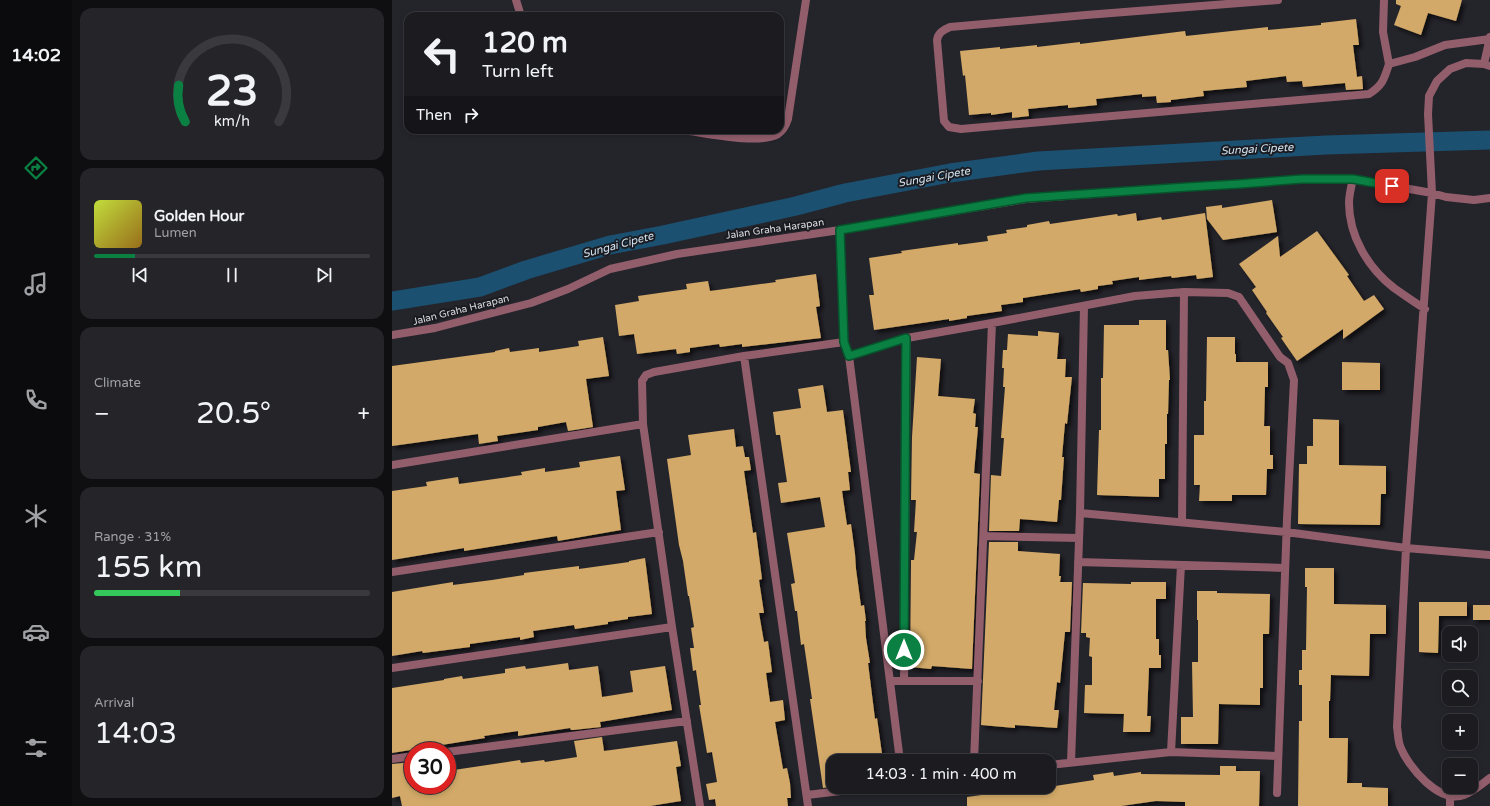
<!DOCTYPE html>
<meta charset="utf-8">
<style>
body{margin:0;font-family:"Varela Round",sans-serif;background:#242429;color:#f1f3f6;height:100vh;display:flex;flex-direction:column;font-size:15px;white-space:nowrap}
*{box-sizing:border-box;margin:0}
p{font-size:13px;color:#a0a1a5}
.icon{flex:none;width:22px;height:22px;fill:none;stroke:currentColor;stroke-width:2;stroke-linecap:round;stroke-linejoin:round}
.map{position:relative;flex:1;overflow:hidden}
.panel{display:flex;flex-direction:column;gap:8px;padding:8px;background:#0f0f12;width:320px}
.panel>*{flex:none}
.banner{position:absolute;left:12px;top:12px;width:380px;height:122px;border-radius:12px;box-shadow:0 2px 6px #0003,0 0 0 1px #39393e;background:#1b1b20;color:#f1f3f6;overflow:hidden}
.fabs{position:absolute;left:1050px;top:626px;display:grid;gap:8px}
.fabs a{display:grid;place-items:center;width:36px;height:36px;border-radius:8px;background:#1b1b20;box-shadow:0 2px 6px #0003,0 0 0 1px #39393e;font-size:20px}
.speed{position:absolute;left:12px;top:742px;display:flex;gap:8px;font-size:20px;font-weight:700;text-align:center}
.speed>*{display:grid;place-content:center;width:52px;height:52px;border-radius:50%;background:#1b1b20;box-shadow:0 2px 6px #0003,0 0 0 1px #39393e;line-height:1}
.speed .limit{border:6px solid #d22;background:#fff;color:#111}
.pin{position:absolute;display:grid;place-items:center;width:34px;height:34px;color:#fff;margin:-17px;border-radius:8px;box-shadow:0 2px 6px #0006}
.me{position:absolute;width:44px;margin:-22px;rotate:0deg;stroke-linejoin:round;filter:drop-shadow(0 0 3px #0008)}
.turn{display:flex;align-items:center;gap:14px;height:84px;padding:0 12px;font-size:18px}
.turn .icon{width:52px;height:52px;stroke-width:2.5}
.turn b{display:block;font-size:28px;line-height:34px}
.then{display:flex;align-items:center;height:38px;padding:0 12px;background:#0003;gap:8px;font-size:15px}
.big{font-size:30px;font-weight:600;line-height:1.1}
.panel .widget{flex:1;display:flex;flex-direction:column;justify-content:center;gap:6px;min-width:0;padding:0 14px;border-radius:12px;background:#242429}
.panel .dial{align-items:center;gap:0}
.dial svg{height:104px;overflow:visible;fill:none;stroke:#39393e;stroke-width:7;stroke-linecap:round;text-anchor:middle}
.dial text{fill:#f1f3f6;stroke:none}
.song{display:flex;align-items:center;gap:12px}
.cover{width:48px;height:48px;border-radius:6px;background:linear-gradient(135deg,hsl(70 70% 55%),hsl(40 70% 35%))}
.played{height:4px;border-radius:2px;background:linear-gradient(90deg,#0b8043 15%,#39393e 15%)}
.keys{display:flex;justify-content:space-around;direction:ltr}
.heat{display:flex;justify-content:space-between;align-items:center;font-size:22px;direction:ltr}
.charge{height:6px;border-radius:3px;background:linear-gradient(90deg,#34c759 31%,#39393e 0)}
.trip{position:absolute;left:434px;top:754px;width:230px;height:40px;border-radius:12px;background:#1b1b20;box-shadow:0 2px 6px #0003,0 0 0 1px #39393e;font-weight:600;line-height:40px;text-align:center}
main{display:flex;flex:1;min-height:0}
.tabs{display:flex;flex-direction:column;width:72px;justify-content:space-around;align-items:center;background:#0b0b0d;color:#a0a1a5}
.tabs .icon{width:28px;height:28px}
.tabs .on{color:#0b8043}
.tabs b{font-size:18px;color:#f1f3f6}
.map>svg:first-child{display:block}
</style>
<main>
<nav class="tabs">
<b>14:02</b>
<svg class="icon on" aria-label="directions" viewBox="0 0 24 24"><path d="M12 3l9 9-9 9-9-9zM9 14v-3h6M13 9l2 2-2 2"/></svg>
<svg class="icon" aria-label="music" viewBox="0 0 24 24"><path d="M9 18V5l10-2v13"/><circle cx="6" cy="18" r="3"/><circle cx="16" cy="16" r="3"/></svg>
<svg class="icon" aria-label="phone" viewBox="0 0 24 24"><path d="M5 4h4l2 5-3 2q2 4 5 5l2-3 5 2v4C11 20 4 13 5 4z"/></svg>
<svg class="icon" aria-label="climate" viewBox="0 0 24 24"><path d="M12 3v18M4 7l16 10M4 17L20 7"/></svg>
<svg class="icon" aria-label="car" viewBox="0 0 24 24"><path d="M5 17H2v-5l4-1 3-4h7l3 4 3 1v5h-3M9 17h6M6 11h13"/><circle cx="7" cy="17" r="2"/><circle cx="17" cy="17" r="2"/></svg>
<svg class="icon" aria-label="filters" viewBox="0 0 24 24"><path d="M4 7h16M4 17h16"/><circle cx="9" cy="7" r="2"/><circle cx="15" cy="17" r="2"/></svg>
</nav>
<section class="panel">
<div class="widget dial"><svg viewBox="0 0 100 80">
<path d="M14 69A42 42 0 1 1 86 69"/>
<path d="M14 69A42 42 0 0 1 9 41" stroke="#0b8043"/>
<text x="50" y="56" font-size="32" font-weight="700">23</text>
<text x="50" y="72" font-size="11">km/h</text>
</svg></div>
<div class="widget">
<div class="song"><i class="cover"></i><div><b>Golden Hour</b><p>Lumen</p></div></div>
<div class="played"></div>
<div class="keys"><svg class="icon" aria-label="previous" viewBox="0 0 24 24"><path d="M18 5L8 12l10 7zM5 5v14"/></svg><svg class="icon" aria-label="pause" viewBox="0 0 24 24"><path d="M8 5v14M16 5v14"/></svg><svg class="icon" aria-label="next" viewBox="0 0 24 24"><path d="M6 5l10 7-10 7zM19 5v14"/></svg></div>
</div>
<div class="widget"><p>Climate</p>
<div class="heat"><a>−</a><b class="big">20.5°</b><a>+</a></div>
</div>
<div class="widget"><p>Range · 31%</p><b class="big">155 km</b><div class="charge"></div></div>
<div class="widget"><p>Arrival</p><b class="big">14:03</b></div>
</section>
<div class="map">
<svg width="1098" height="806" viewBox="0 0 1098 806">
<defs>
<filter id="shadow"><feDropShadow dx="3.5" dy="3.5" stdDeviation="2" flood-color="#0009"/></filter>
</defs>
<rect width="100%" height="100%" fill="#24242b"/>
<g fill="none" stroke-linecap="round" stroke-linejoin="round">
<path stroke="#1b5071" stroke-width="19" d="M 0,301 L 88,287 L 134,270 L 218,245 L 271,235 L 404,206 L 453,193 L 558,173 L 646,161 L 934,145 L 1098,140"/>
</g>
<path fill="#d2a967" filter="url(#shadow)" d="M 1004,0 L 1070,0 L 1064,21 L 1036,13 L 1029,35 L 1002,25 L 1009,6 L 1004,4 Z
M 964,19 L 967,45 L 961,45 L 965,77 L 970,76 L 971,89 L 954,90 L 953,83 L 911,87 L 910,81 L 895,82 L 894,76 L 854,81 L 855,87 L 811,91 L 812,96 L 779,100 L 779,102 L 765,103 L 764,96 L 750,97 L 750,94 L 704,99 L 705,105 L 676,108 L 676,105 L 636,109 L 637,116 L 620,118 L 620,112 L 599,115 L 599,113 L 577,115 L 573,75 L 571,76 L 568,51 L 608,47 L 608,49 L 645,45 L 645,47 L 688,42 L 688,44 L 793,31 L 794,36 L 876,27 L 876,30 L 929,25 L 929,23 Z
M 880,200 L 885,232 L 831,240 L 815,219 L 814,207 L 830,205 L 830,208 Z
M 744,213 L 745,221 L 769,217 L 770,220 L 813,213 L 821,277 L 805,279 L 804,275 L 780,278 L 779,276 L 747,280 L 747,277 L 720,281 L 721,284 L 706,286 L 706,289 L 689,292 L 688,289 L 631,298 L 631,302 L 609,305 L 610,311 L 575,316 L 575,318 L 557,321 L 557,319 L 482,330 L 477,295 L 482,295 L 477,258 L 510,253 L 509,251 L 566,243 L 566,245 L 596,241 L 595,236 L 615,233 L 614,230 L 635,227 L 635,225 L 657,221 L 658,224 L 725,214 L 726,216 Z
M 925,231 L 957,275 L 955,276 L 972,301 L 982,295 L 992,309 L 951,339 L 951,329 L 905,361 L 889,338 L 891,337 L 874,313 L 875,312 L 860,290 L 864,287 L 847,264 L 886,236 L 888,257 Z
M 424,274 L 428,306 L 424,307 L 429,338 L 350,347 L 350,344 L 328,347 L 327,344 L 298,348 L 298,352 L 285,354 L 284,349 L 245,354 L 242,334 L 227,336 L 223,305 L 247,301 L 246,296 L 295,289 L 294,284 L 316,281 L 318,291 L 384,282 L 383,280 Z
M 747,320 L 774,320 L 774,350 L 776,350 L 778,380 L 777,380 L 776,414 L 775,414 L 775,444 L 773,444 L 773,479 L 767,479 L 767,497 L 705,495 L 707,430 L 709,430 L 709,378 L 711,378 L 712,325 L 747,325 Z
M 646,331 L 667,333 L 665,359 L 674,359 L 673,377 L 680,377 L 675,424 L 673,423 L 670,457 L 672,457 L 669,500 L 667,500 L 665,522 L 628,519 L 627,531 L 597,531 L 599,475 L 609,476 L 612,438 L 609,438 L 613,387 L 611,387 L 612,368 L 610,368 L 611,350 L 615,350 L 616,334 L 646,336 Z
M 211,337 L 217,376 L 194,379 L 201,427 L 176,431 L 174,422 L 146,427 L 146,430 L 105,436 L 106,441 L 87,444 L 86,434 L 0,446 L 0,366 L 103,352 L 103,351 L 117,348 L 118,352 L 147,348 L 147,352 L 187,346 L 186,341 Z
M 815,337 L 843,337 L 843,354 L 844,354 L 844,362 L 876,362 L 876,387 L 873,387 L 872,426 L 878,426 L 878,455 L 881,455 L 881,469 L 875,469 L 874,495 L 840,495 L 840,501 L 807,501 L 808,485 L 802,485 L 802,435 L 812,435 L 812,401 L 814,401 Z
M 525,357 L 549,359 L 546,396 L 583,399 L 581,413 L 584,414 L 583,427 L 586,427 L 582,473 L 588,474 L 580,669 L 540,666 L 539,669 L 518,667 L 519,566 L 519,560 L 522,560 L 525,532 L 522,532 L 524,500 L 519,500 L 520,437 Z
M 950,362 L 988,363 L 988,390 L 950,390 Z
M 431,385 L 435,412 L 451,410 L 459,472 L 456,472 L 458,490 L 450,491 L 455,525 L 459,524 L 463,554 L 464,569 L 469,606 L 472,605 L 474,621 L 473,621 L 474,638 L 478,663 L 476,663 L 483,719 L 485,718 L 491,761 L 441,761 L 441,786 L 431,788 L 418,699 L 420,699 L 412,644 L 409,645 L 405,611 L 403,611 L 399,584 L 403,583 L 395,533 L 433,527 L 428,497 L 389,503 L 386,483 L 395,482 L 388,435 L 384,435 L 381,412 L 409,408 L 406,389 Z
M 921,419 L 947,420 L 947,465 L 994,466 L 994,494 L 989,494 L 988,525 L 906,524 L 907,464 L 915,464 L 915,446 L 921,446 Z
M 342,429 L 344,447 L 351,446 L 353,457 L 357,457 L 359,470 L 352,471 L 361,533 L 364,532 L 370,579 L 367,580 L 372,613 L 367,613 L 372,642 L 376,641 L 380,672 L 374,673 L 378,702 L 391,700 L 393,720 L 383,722 L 391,769 L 395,768 L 398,783 L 399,798 L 395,798 L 396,806 L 324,806 L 323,799 L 317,800 L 314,784 L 325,782 L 320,752 L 315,753 L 307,705 L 309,705 L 304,670 L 301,671 L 298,648 L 302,648 L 299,628 L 302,627 L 297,596 L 296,596 L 291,561 L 287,545 L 275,459 L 299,455 L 296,435 Z
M 228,456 L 233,490 L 224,491 L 229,530 L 166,541 L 165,536 L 72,551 L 72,548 L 0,560 L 0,491 L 35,486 L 34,482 L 66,477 L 67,484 L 130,475 L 129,472 L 153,468 L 153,472 L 188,467 L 187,462 Z
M 597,542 L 626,542 L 626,551 L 668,554 L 667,576 L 669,576 L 668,582 L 680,582 L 678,632 L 673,632 L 668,683 L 665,682 L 662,710 L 667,710 L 665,728 L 623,725 L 623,728 L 589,725 Z
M 253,558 L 260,614 L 236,617 L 236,619 L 216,622 L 216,624 L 183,629 L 182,625 L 141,631 L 142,637 L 128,640 L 128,637 L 78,644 L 78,647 L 31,653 L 30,651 L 0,656 L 0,592 L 61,582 L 61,585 L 100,580 L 132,575 L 132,573 L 187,566 L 187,569 L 237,562 L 237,561 Z
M 913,568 L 942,568 L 942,604 L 994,605 L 994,634 L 978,634 L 977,676 L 939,675 L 938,701 L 937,701 L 937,738 L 956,738 L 955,783 L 970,783 L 970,787 L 996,788 L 996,806 L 906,806 L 907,721 L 910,721 L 910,685 L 907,685 L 907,670 L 910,670 L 910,650 L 914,650 L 915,587 L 913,587 Z
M 739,582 L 774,582 L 774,599 L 764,599 L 764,639 L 767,639 L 767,655 L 769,655 L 769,668 L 757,668 L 755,716 L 759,716 L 758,732 L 731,732 L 732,714 L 692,713 L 693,685 L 700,685 L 700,657 L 697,656 L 698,638 L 694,637 L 694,633 L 689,633 L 691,583 L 739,584 Z
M 805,591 L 825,591 L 825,593 L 878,594 L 877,634 L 871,634 L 871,688 L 868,688 L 868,705 L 827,704 L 826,744 L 789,744 L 789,717 L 801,717 L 800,662 L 806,662 L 806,620 L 805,620 Z
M 1027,602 L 1075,602 L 1075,616 L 1047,616 L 1046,653 L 1027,652 Z
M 1081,605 L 1098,605 L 1098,620 L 1081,620 Z
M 176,663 L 177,670 L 206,666 L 210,697 L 241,692 L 238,671 L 273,666 L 280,710 L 208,722 L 209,727 L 181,730 L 179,730 L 178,728 L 126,736 L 126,731 L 92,736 L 93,738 L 0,753 L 0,688 L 52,680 L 52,679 L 70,676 L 71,679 L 113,673 L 113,669 L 133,666 L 134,669 Z
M 210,737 L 212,751 L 285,741 L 289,766 L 284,767 L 289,801 L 258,806 L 10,806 L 8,796 L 0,798 L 0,764 L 21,762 L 21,785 L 55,785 L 55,771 L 128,760 L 129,763 L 152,760 L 153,762 L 185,757 L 182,741 Z
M 828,766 L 844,766 L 844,771 L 868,771 L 867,806 L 793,806 L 793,802 L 764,801 L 729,806 L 575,806 L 575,797 L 633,789 L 633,787 L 663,787 L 663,786 L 702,780 L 701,775 L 721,772 L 722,776 L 749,772 L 749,774 L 828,775 Z"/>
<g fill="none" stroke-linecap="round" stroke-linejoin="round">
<path stroke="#925e6c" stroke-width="8" d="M 124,0 L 129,16
M 886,0 L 694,15 L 558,27 C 551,30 546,33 545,40 L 552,121 L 557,127 L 569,129 L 977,94 C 991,85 992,79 997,64 L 1023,57 L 1053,45 L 1098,39
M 992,0 L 991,32 L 997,64
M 1092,64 L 1098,37
M 1098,66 L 1092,64 L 1074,63 L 1058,69 L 1045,81 L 1037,96 L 1036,114 L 1040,193 L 1014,548 L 1005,727 C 1006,733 1006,740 1008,746 C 1016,767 1047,804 1072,795 C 1081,792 1090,784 1098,778
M 291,130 C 314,133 367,145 386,134 C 392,130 394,125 396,119 L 414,0
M 961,179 C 959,187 957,196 957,203 C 957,236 976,268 1002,288 C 1012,295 1022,302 1033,309
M 0,335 L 43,328 L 139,303 L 176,289 L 218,269 L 285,254 L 448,230 L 634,199 L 795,187 L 847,184 L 909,179 L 961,179 L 1040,193 L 1054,197 L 1082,200 L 1098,198
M 452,342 L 457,356 L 508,761
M 352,356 L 416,806
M 457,356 L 515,338 L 600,323 L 743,296 L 792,292 L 836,293 L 847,297 L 888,357 L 896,363 L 902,380 L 895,519 L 885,793
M 0,465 L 251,424
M 688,513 L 894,532 L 1014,548 L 1098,555
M 790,522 L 792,292
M 592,536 L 687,538
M 686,562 L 893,568
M 0,572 L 267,532
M 0,668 L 280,627
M 498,681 L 586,681
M 512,681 L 515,338
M 55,752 L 295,721
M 779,752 L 789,565
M 0,759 L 21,756
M 582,761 L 600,323
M 679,762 L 688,513 L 692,306
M 657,765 L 779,752 L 886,756
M 415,795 L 482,787
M 1058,797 L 1058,806
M 308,806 L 280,627 L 251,424 L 250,381 L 254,375 L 262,372 L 352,356 L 452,342 L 448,230"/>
</g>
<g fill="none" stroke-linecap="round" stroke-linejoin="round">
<g stroke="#07532c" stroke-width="10">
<path id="route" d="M 512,650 L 514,338 L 457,356 L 452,342 L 448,230 L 634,198 L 795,187 L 847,184 L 910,179 L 961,179 L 1000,186"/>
</g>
<use href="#route" stroke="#0b8043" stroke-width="7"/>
</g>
<g text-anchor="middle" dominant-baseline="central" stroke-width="4" stroke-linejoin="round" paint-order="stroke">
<g font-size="10" fill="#dcdce1" stroke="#1a1b21">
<text transform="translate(383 229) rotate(-8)">Jalan Graha Harapan</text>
<text transform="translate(69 310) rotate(-14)">Jalan Graha Harapan</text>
</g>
<g font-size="11" font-style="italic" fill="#d3e4f1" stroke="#1a1b21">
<text transform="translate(865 149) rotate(-3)">Sungai Cipete</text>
<text transform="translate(542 177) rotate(-10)">Sungai Cipete</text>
<text transform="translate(226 245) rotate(-15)">Sungai Cipete</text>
</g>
</g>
</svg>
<div class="fabs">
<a><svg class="icon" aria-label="sound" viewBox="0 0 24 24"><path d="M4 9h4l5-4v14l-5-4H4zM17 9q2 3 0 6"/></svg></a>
<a><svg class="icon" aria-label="search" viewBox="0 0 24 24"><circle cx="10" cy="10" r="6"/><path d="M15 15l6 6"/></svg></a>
<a>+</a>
<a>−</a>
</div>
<div class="speed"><div class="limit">30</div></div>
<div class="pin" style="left:1000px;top:186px;background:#d93025"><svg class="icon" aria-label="arrive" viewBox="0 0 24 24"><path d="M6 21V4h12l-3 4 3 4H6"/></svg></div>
<svg class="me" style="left:512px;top:650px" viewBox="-20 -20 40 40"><circle r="17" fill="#0b8043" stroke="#fff" stroke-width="3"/><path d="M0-11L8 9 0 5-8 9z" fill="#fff"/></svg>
<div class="trip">14:03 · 1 min · 400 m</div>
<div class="banner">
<div class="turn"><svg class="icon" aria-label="left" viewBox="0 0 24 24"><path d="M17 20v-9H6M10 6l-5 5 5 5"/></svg><div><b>120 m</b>Turn left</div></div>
<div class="then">Then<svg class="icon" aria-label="right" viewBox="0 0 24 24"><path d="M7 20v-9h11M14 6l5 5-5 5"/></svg></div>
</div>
</div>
</main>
